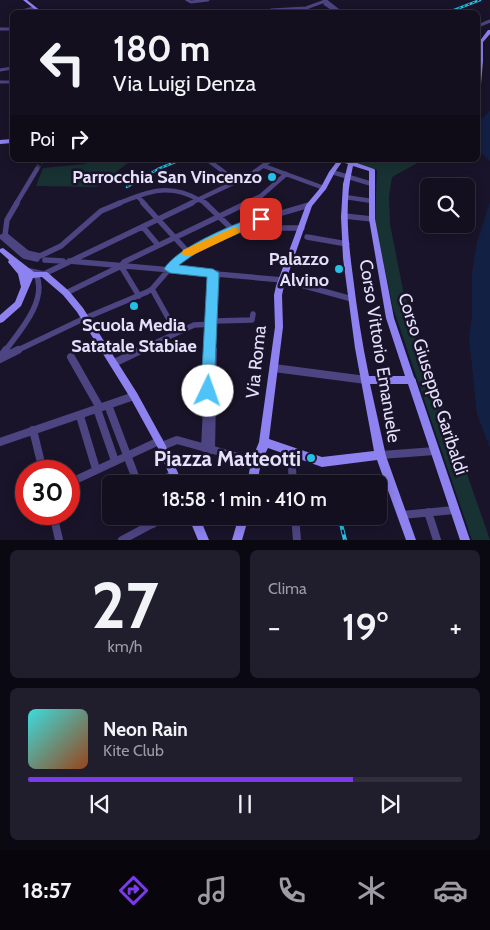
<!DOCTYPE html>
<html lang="it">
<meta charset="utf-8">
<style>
body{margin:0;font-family:Cabin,sans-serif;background:#201d2c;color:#f1f3f6;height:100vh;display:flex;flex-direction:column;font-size:19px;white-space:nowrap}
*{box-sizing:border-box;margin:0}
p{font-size:16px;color:#9d9ca4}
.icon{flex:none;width:28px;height:28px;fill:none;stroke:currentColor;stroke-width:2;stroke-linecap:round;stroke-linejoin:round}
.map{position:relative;height:540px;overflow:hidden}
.drawer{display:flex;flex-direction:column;gap:10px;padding:10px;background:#0a0811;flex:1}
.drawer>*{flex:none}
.hud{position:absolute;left:10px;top:10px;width:470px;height:152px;border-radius:8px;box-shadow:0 2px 12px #0003,0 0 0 1px #322f3d;background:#130f1f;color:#f1f3f6;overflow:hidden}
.fabs{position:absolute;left:420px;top:178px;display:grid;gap:10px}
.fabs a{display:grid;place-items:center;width:55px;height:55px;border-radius:8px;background:#130f1f;box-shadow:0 2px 12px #0003,0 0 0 1px #322f3d;font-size:25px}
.speed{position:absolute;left:15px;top:460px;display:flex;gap:10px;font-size:25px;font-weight:700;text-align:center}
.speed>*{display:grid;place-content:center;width:65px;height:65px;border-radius:50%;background:#130f1f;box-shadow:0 2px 12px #0003,0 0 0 1px #322f3d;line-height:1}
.speed .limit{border:8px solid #d22;background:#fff;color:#111}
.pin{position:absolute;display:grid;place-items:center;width:42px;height:42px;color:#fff;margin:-21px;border-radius:10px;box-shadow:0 2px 8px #0006}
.me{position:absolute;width:55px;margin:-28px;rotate:3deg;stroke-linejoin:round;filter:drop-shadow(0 0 4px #0008)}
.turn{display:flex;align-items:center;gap:18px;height:105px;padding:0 20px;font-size:22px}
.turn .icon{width:65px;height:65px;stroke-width:2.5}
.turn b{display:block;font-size:35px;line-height:42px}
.then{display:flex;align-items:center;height:48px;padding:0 20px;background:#0003;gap:10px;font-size:19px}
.big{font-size:38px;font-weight:600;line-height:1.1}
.drawer .widget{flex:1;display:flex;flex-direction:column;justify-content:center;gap:8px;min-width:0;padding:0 18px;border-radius:8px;background:#201d2c}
.drawer .dial{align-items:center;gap:0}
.dial b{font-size:65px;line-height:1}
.song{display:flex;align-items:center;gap:15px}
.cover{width:60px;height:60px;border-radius:8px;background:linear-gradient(135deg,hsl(180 70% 55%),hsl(20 70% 35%))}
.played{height:5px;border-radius:2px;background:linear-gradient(90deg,#7c3aed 75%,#322f3d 75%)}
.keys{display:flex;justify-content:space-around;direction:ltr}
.heat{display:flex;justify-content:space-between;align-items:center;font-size:28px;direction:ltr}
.drawer .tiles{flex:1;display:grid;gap:10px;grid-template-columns:1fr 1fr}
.widget:last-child{grid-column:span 2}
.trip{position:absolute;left:102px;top:475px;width:285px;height:50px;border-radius:8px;background:#130f1f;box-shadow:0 2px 12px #0003,0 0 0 1px #322f3d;font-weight:600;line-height:50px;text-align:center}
.tab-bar{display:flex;height:80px;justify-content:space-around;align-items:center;background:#08060c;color:#9d9ca4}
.tab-bar .icon{width:35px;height:35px}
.tab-bar .selected{color:#7c3aed}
.tab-bar b{font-size:22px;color:#f1f3f6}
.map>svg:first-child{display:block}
</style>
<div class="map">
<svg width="490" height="540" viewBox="0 0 490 540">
<rect width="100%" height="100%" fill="#191429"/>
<path fill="#183132" d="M 86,160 L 132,160 L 96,187 L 36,186 L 43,168 L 85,164 Z
M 356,160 L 423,160 L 392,177 L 389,196 L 390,224 L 403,290 L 490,540 L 472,540 L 393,308 L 375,221 L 377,170 L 355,164 Z"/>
<path fill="#122044" d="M 490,111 L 490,161 L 478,150 L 478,122 Z
M 490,202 L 490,448 L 477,414 L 469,338 L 472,316 L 472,273 L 477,242 Z"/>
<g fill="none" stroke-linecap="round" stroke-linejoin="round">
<path stroke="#383348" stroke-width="4.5" stroke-dasharray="4.5 2.5" stroke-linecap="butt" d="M 37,169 L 42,160"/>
<path stroke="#4c4582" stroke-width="3" d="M 187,0 L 191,2 L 208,0
M 325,0 L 339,11 L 325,4 L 337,12
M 271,10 L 306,8 L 325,1
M 19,12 L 33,8
M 478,26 L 490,21
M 0,29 L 12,29
M 0,70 L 12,68
M 0,82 L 12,82"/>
<path stroke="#4c4582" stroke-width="4.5" d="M 208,160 L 237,182
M 264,166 L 324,188
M 332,172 L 372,184
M 138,197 L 145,204
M 345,197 L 372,201
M 200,200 L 207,204
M 16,204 L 37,169
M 117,204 C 146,192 169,182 199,200
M 189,204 L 250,175 L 271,160
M 244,204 L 261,196 L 286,174"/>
<path stroke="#4c4582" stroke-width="5.5" d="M 143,203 L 188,252
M 205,203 L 234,231
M 344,216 L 372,219
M 143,227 L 158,245
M 283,228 L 302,228
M 5,235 L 27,253 L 40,256 L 61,246 L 101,211 L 120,203
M 5,235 L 7,220 L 17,203
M 2,237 L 24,256 L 37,259
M 307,237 L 347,244
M 45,260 L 63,261
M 69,261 L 283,280 L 352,299
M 121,266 L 139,296
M 30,271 L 44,274 L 192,203
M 152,289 L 176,332
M 66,293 L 121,266 L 124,262 L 247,203
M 215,321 L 252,320 L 253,314
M 5,351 C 20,331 48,300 36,274
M 16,351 L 85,318 L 147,292 L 152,289 L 179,258 L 196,247 L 261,219 L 309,205
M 138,351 L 194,325 L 214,324
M 213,351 L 217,273"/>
<path stroke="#4c4582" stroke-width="8" d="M 1,357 L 6,350
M 71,357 L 100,408
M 0,359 L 18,350
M 114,363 L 141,350
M 274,368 L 366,380
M 108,405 L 138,484
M 97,409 L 115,461
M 80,416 L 96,469
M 33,430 L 43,471
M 0,442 L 134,396
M 162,446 L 177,440 L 256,462
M 205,448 L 209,368
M 211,450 L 213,350
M 291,452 L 293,484
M 381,455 L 435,451
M 69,483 L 159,441
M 155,484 L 174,474
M 428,512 L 437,540
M 53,514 L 59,540
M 402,515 L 454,510
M 150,516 L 153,524
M 295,516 L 297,540
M 122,540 L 167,516"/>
<path fill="#8e82f0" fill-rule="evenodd" d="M 23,0 L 27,0 L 42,12 L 38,12 Z
M 488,30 L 490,30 L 490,34 L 483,42 L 483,61 L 481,84 L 478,86 L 479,42 Z
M 12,139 L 12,143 L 0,144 L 0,140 Z
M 338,160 L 355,160 L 354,162 L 374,169 L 375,170 L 375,219 L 394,318 L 414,377 L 416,380 L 416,381 L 470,540 L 460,540 L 408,384 L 370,384 L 386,456 L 416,540 L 406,540 L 377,460 L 322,467 L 268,448 L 261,462 L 257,484 L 247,484 L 251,462 L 259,442 L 275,327 L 274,295 L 276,286 L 306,205 L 321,187 L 329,172 ZM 342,162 L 348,164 L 343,184 L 341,217 L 343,258 L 355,348 L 374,451 L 322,457 L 269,439 L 283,327 L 282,295 L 284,286 L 312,206 L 326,189 L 335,172 ZM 353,166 L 369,171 L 369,219 L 386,318 L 405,376 L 369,376 C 362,343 357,310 353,277 C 348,240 344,202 353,166 Z
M 3,248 L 34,272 L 47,272 L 69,291 L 83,308 L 137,393 L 165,444 L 183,484 L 173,484 L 159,450 L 131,399 L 77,312 L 63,295 L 42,277 L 33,278 L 21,306 L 3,322 L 0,323 L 0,315 L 15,302 L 21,287 L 18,274 L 8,262 L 9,260 L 0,252 L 0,249 Z
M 188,516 L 199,516 L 209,540 L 198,540 Z
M 239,516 L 249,516 L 242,540 L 232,540 Z"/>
<g stroke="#23c1e4" stroke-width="2.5">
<path id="rail-far1" d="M 449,12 L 480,0
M 127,187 L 158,169 L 180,160"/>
</g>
<g stroke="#23c1e4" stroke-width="4">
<path id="rail" d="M 340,520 L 345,540"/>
</g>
<use href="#rail-far1" stroke="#191429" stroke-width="1" stroke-dasharray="2.5" stroke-linecap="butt"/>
<use href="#rail" stroke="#191429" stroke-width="2" stroke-dasharray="5" stroke-linecap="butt"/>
</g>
<path fill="#4fc3f7" stroke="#337fa1" d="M 261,215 L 266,219 L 264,222 L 200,250 L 179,265 L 213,269 L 219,273 L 214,391 L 212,395 L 208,397 L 203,395 L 201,391 L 207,277 L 170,273 L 164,269 C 177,247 236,223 261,215 Z"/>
<path fill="#f59e0b" d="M 235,227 L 241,230 L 239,233 L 191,256 L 183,256 L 182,253 L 183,250 Z"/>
<g fill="#23c1e4" stroke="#191429" stroke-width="2">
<circle cx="272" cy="177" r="5"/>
<circle cx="339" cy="269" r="5"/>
<circle cx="134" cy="306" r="5"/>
<circle cx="311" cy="458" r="5"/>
</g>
<g text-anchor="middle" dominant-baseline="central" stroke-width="5" stroke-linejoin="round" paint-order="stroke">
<g font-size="18" font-weight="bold" fill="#e5e0fb" stroke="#191429" text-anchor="end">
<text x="262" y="177">Parrocchia San Vincenzo</text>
<text x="329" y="259">Palazzo<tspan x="329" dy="21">Alvino</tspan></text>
<text x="134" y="325" text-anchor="middle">Scuola Media<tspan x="134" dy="21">Satatale Stabiae</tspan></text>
</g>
<g font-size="18" fill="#e5e0fb" stroke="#191429">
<text transform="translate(380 351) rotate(81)">Corso Vittorio Emanuele</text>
<text transform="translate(256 362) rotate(-84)">Via Roma</text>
<text transform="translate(433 384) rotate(72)">Corso Giuseppe Garibaldi</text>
</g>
<g font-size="21" font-weight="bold" fill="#e5e0fb" stroke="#191429" text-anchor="end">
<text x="301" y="458">Piazza Matteotti</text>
</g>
</g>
</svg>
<div class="fabs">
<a><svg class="icon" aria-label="search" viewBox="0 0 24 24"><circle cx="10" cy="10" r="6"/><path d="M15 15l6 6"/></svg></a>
</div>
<div class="speed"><div class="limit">30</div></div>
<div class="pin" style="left:261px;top:219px;background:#d93025"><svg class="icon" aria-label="arrive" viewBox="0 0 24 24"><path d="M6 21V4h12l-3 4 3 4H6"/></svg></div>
<svg class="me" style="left:208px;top:391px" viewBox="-20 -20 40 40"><circle r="19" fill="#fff"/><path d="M0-13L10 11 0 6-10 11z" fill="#4fc3f7"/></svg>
<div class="trip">18:58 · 1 min · 410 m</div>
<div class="hud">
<div class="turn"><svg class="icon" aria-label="left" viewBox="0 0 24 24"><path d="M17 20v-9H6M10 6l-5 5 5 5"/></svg><div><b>180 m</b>Via Luigi Denza</div></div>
<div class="then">Poi<svg class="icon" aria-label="right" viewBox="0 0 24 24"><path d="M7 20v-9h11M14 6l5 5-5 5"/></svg></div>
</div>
</div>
<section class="drawer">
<div class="tiles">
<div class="widget dial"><b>27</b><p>km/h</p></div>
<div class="widget"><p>Clima</p>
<div class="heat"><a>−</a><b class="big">19°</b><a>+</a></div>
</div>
<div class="widget">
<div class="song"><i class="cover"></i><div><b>Neon Rain</b><p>Kite Club</p></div></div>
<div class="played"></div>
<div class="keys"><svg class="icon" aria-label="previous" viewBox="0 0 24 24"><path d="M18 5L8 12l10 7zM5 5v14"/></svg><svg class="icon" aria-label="pause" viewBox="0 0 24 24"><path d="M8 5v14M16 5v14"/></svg><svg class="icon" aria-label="next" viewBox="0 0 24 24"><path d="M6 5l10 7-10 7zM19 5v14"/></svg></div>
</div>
</div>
</section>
<nav class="tab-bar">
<b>18:57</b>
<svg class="icon selected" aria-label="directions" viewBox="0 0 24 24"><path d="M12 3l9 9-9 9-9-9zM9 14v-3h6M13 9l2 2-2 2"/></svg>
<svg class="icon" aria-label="music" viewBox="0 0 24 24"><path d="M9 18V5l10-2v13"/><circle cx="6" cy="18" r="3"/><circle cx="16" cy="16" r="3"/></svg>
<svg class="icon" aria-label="phone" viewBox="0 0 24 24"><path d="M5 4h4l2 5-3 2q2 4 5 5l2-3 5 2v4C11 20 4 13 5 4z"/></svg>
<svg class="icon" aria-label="climate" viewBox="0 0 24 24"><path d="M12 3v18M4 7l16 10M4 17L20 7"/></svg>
<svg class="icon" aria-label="car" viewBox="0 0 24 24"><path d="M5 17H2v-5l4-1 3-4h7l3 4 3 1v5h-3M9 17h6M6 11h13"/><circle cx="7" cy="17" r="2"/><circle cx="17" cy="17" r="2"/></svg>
</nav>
